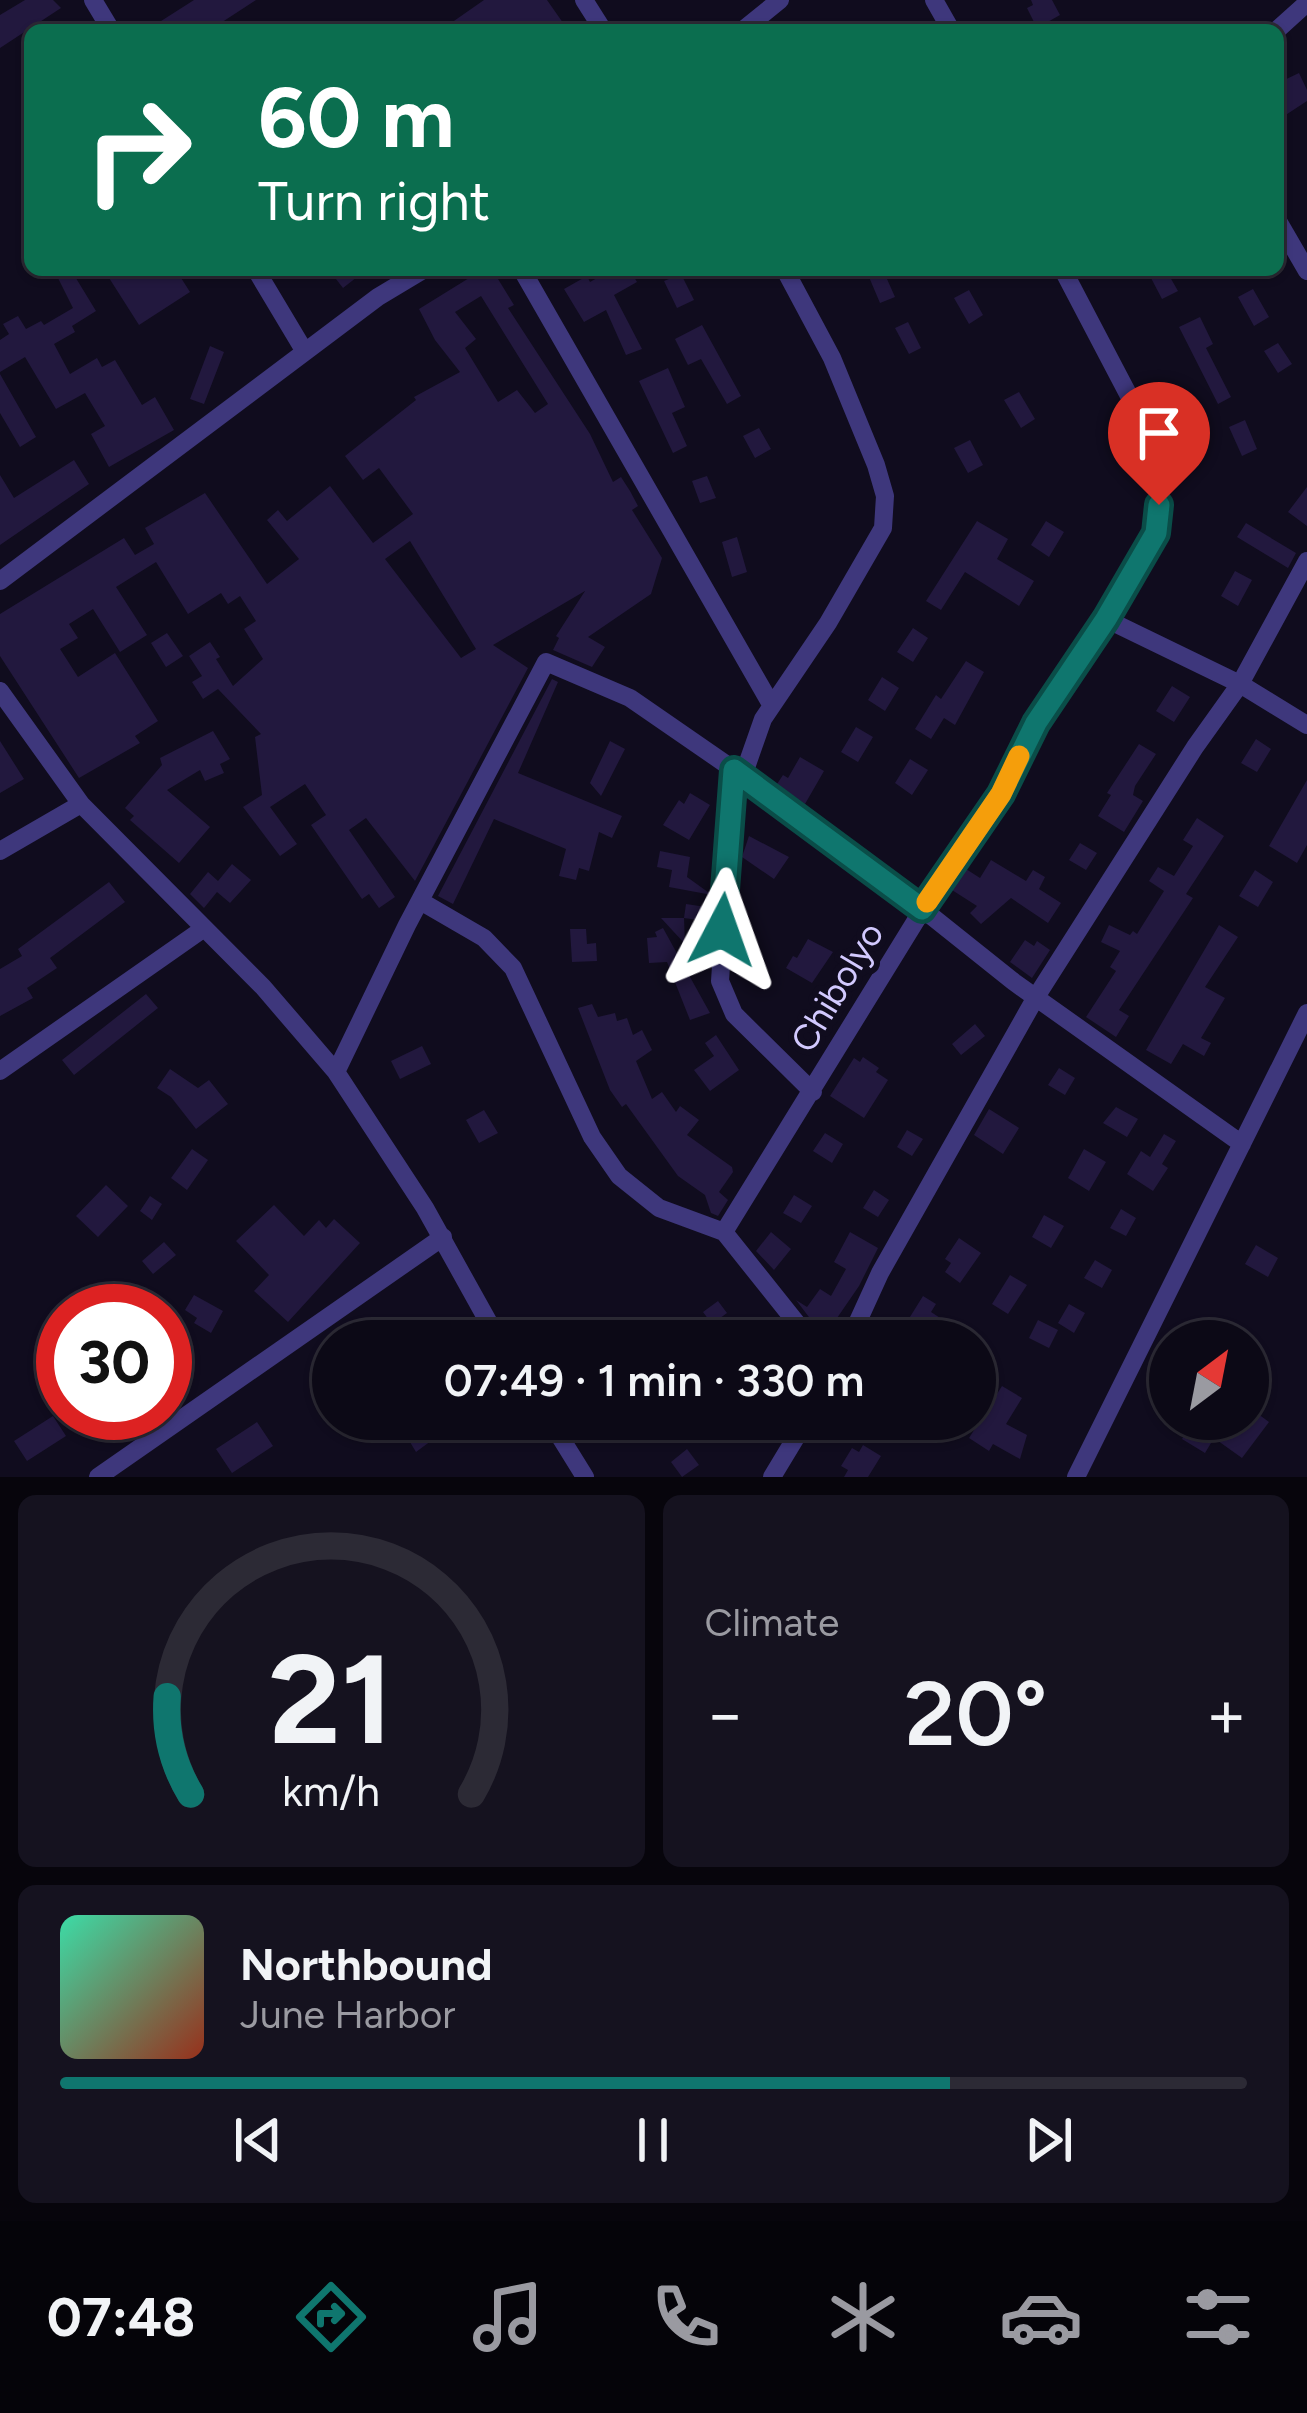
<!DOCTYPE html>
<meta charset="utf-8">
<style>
body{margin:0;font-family:Figtree,sans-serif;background:#15121f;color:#f1f3f6;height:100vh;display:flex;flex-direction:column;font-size:45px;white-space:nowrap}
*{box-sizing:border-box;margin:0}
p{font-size:39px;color:#9a9aa1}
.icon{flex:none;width:66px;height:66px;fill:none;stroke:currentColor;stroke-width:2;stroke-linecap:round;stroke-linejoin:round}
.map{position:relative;height:1477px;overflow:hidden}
.drawer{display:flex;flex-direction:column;gap:18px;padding:18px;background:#07050c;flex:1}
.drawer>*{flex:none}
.banner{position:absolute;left:24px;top:24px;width:1260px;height:252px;border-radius:18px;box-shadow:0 3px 9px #0004,0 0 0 3px #2c2a35;background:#0b6e4f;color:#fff;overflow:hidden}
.needle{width:78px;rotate:32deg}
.fabs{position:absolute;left:1149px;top:1320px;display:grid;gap:24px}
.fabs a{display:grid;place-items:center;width:120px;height:120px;border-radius:50%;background:#0c0916;box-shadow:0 3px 9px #0004,0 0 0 3px #2c2a35;font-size:60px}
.speed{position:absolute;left:36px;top:1284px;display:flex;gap:24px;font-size:60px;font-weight:700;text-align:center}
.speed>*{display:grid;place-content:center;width:156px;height:156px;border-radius:50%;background:#0c0916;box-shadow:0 3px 9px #0004,0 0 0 3px #2c2a35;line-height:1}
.speed .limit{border:18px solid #d22;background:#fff;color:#111}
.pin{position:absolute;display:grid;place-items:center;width:102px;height:102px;color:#fff;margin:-123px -51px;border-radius:50% 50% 50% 0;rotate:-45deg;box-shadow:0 0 12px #0007}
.pin .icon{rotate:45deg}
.me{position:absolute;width:132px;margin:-66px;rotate:4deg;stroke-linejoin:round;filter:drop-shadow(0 0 9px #0008)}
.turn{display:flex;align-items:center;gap:42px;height:252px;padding:0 36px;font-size:54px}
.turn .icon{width:156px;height:156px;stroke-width:2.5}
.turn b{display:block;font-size:84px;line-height:102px}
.big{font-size:90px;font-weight:600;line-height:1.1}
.drawer .tile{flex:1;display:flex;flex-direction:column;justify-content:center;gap:18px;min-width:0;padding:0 42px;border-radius:18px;background:#15121f}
.drawer .dial{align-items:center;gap:0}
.dial svg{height:312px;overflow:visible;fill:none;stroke:#2c2a35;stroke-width:7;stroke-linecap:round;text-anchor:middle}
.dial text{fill:#f1f3f6;stroke:none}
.song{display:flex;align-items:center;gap:36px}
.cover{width:144px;height:144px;border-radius:18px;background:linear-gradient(135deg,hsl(160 70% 55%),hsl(10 70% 35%))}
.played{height:12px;border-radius:6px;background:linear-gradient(90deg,#0f766e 75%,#2c2a35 75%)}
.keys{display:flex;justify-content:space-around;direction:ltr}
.heat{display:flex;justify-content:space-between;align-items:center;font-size:66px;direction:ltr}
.drawer .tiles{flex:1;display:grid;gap:18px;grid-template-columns:1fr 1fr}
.tile:last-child{grid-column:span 2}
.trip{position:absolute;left:312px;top:1320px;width:684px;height:120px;border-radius:60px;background:#0c0916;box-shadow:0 3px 9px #0004,0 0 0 3px #2c2a35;font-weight:600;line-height:120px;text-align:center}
.dock{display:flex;height:192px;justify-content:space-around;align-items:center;background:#050409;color:#9a9aa1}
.dock .icon{width:84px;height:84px}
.dock .selected{color:#0f766e}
.dock b{font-size:54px;color:#f1f3f6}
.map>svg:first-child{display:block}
</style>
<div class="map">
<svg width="1307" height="1477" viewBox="0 0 1307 1477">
<rect width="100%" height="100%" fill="#100c1e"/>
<path fill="#22183e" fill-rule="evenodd" d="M 25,0 L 53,0 L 61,8 L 0,48 L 0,15 Z
M 194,0 L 256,0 L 210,30 L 147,30 Z
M 484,0 L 547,0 L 568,30 L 441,30 Z
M 1031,0 L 1052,0 L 1060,15 L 1037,28 L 1027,8 L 1033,5 Z
M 1299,73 L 1307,90 L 1307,101 L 1278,120 L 1278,83 Z
M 54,270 L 71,270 L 96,311 L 72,326 L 75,332 L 54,344 L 70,374 L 97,358 L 102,367 L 115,360 L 142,405 L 155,397 L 174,430 L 109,467 L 91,434 L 105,426 L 85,393 L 56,409 L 25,357 L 0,372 L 0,340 L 9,334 L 3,324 L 18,316 L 26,329 L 41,321 L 44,325 L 73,308 Z
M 104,270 L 176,270 L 190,292 L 139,325 Z
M 329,270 L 366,270 L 343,288 Z
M 482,270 L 509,270 L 498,279 L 514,305 L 508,308 L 590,434 L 613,482 L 621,477 L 630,491 L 638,506 L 632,510 L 662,558 L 651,594 L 588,637 L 605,647 L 592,667 L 553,650 L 559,638 L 556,636 L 585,591 L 493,645 L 528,668 L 415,881 L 366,818 L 349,830 L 395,897 L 379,908 L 369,894 L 362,899 L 311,825 L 326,815 L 305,784 L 270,807 L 297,844 L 280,856 L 243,807 L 262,795 L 255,737 L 261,734 L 218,689 L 203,699 L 192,682 L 202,676 L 189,656 L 210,642 L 220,657 L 216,659 L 233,686 L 263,659 L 244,629 L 256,621 L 240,596 L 228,604 L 221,593 L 188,614 L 156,562 L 116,587 L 147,635 L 120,652 L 93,609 L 69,624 L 78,638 L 60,649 L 78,677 L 115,653 L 158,721 L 135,736 L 140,743 L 79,778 L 0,656 L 0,614 L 124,538 L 135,555 L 154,544 L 145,528 L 205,493 L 267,584 L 299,559 L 267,520 L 278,510 L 287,521 L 330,486 L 373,543 L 413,514 L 379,468 L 363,480 L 345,456 L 416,400 L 414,397 L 460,372 L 435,340 L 419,309 ZM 481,296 L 548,404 L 535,413 L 517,390 L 498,402 L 465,348 L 476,339 L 455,312 ZM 410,541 L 476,649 L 461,658 L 385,559 Z
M 611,270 L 630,270 L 637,282 L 614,295 L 642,349 L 626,355 L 606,310 L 584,322 L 564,289 L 587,276 L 590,282 Z
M 866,270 L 883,270 L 895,297 L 880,303 Z
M 1166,270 L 1178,291 L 1162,299 L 1151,278 Z
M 681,274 L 694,300 L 677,308 L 664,281 Z
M 1253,289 L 1269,317 L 1254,326 L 1238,297 Z
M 969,290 L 983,315 L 969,324 L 954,298 Z
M 1200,317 L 1213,344 L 1206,348 L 1231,397 L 1218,404 L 1179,327 Z
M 908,322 L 921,348 L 909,354 L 895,328 Z
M 702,325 L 741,396 L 727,404 L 701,359 L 688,365 L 675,339 Z
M 1278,343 L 1292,364 L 1278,373 L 1264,351 Z
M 210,346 L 224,352 L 204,404 L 190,399 Z
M 668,368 L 685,407 L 672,413 L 687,446 L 673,453 L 639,381 Z
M 0,374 L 36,437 L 20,447 L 0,413 Z
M 1019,392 L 1035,419 L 1021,428 L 1004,400 Z
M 1245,420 L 1257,449 L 1242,456 L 1229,427 Z
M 759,428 L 771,449 L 755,458 L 743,436 Z
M 970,440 L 983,465 L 968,473 L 954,448 Z
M 74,460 L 89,484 L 0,545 L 0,475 L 14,498 Z
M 707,476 L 716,498 L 700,503 L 692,481 Z
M 1307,487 L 1307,526 L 1288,512 Z
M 977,521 L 1008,539 L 997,559 L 1034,581 L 1019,606 L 965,572 L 941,610 L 926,601 Z
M 1046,521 L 1064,532 L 1049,557 L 1031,545 Z
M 1246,523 L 1296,553 L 1288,568 L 1237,537 Z
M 737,537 L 747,572 L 732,577 L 722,542 Z
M 1235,571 L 1252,580 L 1238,606 L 1221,596 Z
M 913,628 L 928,638 L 913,662 L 897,652 Z
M 167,633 L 183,656 L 166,667 L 151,643 Z
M 966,661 L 984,672 L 955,725 L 944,718 L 931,739 L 915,729 L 936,695 L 941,699 Z
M 882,677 L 899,688 L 885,711 L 868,700 Z
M 552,679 L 558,682 L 518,773 L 622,816 L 612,838 L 599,832 L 589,871 L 579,868 L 576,880 L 559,876 L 566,849 L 494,819 L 453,904 L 438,896 Z
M 1172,686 L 1190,697 L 1174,722 L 1156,711 Z
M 856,727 L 873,737 L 858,762 L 841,752 Z
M 213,731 L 230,759 L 220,764 L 224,773 L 205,781 L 200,770 L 167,790 L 210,827 L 179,863 L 130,820 L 134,816 L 125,808 L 162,765 L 160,758 Z
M 1256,739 L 1271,749 L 1257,772 L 1241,763 Z
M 0,741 L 24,779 L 0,793 Z
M 610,741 L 625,749 L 601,796 L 590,783 Z
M 1139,744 L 1156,754 L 1135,786 L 1133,795 L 1143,801 L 1124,832 L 1098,816 L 1111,795 L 1107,793 Z
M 800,757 L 824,771 L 805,804 L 777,784 L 783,775 L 788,778 Z
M 910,759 L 928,770 L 912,795 L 895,783 Z
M 1307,780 L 1307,845 L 1297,863 L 1269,846 Z
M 690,793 L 710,805 L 689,840 L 663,825 L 679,800 L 684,804 Z
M 1197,818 L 1224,836 L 1186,894 L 1193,898 L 1119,1010 L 1129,1016 L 1116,1037 L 1086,1017 L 1116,971 L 1110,967 L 1120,951 L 1101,942 L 1109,925 L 1130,935 L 1133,931 L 1137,934 L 1164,891 L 1149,881 L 1158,867 L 1174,876 L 1193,846 L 1183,840 Z
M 749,836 L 789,857 L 774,879 L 742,857 Z
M 1080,843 L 1097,853 L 1086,870 L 1069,860 Z
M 660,851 L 690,857 L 687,877 L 712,895 L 669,887 L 672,870 L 657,867 Z
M 991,860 L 1026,881 L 1033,870 L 1045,877 L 1039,889 L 1061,903 L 1048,923 L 1011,898 L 981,924 L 970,913 L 977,906 L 952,890 L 966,869 L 980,878 Z
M 232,864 L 251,880 L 230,903 L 217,892 L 204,908 L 190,894 L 208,872 L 218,881 Z
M 1255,870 L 1273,882 L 1258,907 L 1239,896 Z
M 109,882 L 125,902 L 50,958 L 57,968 L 27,988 L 33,998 L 0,1016 L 0,969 L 22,956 L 18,949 Z
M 686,904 L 706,907 L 704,921 L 684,918 Z
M 661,918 L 684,918 L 685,944 Z
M 1219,925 L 1238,937 L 1205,987 L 1225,998 L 1201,1038 L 1211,1043 L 1204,1056 L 1183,1044 L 1171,1064 L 1146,1050 Z
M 663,928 L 690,977 L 710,1013 L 690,1020 L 667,962 L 649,963 L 647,938 L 657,937 L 655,932 Z
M 570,929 L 586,929 L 587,944 L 596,943 L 597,961 L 572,962 Z
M 808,939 L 833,952 L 812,983 L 786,968 L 793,956 L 797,958 Z
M 1025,940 L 1034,946 L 1037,941 L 1050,950 L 1032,978 L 1010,962 Z
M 146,994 L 158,1008 L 74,1075 L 62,1060 Z
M 592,1004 L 598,1017 L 615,1013 L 617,1021 L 627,1018 L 633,1035 L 642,1030 L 652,1050 L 636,1061 L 652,1099 L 662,1092 L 676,1112 L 680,1106 L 699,1120 L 687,1135 L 732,1167 L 733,1172 L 719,1192 L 728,1200 L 718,1216 L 711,1213 L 705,1195 L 678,1176 L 626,1104 L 622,1107 L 610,1090 L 578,1008 Z
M 975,1024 L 985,1036 L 961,1055 L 952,1044 Z
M 716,1035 L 739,1070 L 710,1091 L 694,1070 L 714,1056 L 705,1043 Z
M 422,1046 L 431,1064 L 400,1079 L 391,1061 Z
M 863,1057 L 879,1068 L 876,1072 L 888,1080 L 864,1118 L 830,1096 L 854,1058 L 860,1062 Z
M 1059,1068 L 1075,1078 L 1065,1095 L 1048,1085 Z
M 170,1069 L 198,1088 L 209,1080 L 228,1104 L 196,1129 L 171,1097 L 157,1088 Z
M 1116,1107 L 1138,1119 L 1127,1137 L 1103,1123 Z
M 989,1109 L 1019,1128 L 1003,1154 L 974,1135 Z
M 484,1110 L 498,1133 L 479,1143 L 466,1120 Z
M 907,1130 L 923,1139 L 912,1156 L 897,1147 Z
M 825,1133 L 843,1144 L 832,1163 L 813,1151 Z
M 1164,1134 L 1176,1141 L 1162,1164 L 1168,1168 L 1153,1191 L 1127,1174 L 1141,1151 L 1150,1157 Z
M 192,1149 L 208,1160 L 187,1190 L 171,1178 Z
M 1084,1149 L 1106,1162 L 1089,1191 L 1068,1178 Z
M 106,1185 L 128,1206 L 98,1237 L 76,1216 Z
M 874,1190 L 889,1200 L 878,1217 L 863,1208 Z
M 794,1195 L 812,1206 L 801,1223 L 783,1213 Z
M 150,1196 L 162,1204 L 152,1220 L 140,1211 Z
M 274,1205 L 304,1236 L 319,1220 L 326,1228 L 334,1219 L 360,1243 L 288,1322 L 254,1291 L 269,1275 L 236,1241 Z
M 1121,1209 L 1136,1218 L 1126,1236 L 1110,1228 Z
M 1044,1215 L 1064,1226 L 1051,1248 L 1032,1237 Z
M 771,1232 L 791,1249 L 774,1270 L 756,1251 Z
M 850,1232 L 878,1248 L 859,1286 L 824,1337 L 796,1300 L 807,1307 L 820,1289 L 831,1296 L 846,1269 L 834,1262 Z
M 959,1238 L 981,1253 L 960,1283 L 945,1272 L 951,1263 L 945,1259 Z
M 164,1242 L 176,1255 L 153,1274 L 142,1261 Z
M 1256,1245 L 1278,1258 L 1268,1277 L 1245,1264 Z
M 1095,1260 L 1112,1270 L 1102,1288 L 1084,1278 Z
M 1010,1275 L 1027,1285 L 1008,1314 L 992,1304 Z
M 194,1295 L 223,1311 L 211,1333 L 194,1323 L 197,1318 L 185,1310 Z
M 923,1296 L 936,1304 L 931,1312 L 960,1331 L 954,1341 L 895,1341 Z
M 718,1301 L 727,1313 L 712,1324 L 703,1312 Z
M 1069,1304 L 1085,1313 L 1074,1333 L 1058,1323 Z
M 1038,1320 L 1058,1330 L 1049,1348 L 1029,1338 Z
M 1002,1386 L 1022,1398 L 1006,1424 L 1027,1435 L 1020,1459 L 993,1444 L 989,1451 L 969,1438 Z
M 1250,1408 L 1269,1422 L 1242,1458 L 1214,1438 L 1205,1453 L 1182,1439 L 1194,1419 L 1248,1419 Z
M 53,1416 L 66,1436 L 27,1461 L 14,1441 Z
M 396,1419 L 427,1419 L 439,1435 L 416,1452 Z
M 257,1422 L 273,1446 L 232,1473 L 216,1449 Z
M 863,1445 L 881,1456 L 868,1477 L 844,1477 L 848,1470 L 841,1466 L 852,1448 L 859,1452 Z
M 687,1449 L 699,1465 L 682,1477 L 671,1462 Z"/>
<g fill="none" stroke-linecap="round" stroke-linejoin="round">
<path stroke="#3e377c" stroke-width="18" d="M 93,0 L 111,30
M 584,0 L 603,30
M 934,0 L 951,30
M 743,30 L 780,0
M 1277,30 L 1307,3
M 1278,221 L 1307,271
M 256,270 L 305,352
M 522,270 L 772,706
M 0,581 L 378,297 L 423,270
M 1106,619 L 1240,684 L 1307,725
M 0,691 L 81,804 L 263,987 L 336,1072 L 425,1208 L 499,1341
M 734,770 L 720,981 L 734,1014 L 813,1092
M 743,776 L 763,719 L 828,623 L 883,528 L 885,496 L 876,465 L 832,358 L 785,270
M 0,851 L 81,804
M 422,902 L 484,938 L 513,968 L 592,1137 L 619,1176 L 659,1208 L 724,1232
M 0,1071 L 203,929
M 336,1072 L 407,925 L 546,662 L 630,698 L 743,776 L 890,883 L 1014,982 L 1242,1144
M 811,1341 L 724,1232 L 923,909 L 1001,793 L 1035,723 L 1106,619 L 1156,533 L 1159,505 L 1156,463 L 1138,413 L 1063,270
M 849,1341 L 880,1273 L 1036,997 L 1195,747 L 1240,684 L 1307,561
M 549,1419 L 585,1477
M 98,1477 L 443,1237
M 772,1477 L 807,1419
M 1076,1477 L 1307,1013"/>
</g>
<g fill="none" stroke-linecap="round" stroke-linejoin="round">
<g stroke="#0a4d48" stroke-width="30">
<path id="route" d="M 722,930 L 734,770 L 922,909 L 1001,794 L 1036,723 L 1106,619 L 1156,533 L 1159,505"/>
</g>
<use href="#route" stroke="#0f766e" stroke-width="21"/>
<path stroke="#f59e0b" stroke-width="21" d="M 927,902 L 1001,794 L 1019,756"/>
</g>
<g text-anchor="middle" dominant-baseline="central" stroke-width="12" stroke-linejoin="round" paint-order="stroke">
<g font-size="36" fill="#d2c9fe" stroke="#100c1e">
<text transform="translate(837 987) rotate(-59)">Chibolyo</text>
</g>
</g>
</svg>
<div class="fabs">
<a><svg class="needle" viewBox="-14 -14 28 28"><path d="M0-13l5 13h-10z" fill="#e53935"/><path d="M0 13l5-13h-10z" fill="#9a9aa1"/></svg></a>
</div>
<div class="speed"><div class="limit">30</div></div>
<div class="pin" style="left:1159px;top:505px;background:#d93025"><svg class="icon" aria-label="arrive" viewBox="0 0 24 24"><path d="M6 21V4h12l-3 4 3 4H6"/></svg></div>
<svg class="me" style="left:722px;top:930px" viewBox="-20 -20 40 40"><path d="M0-17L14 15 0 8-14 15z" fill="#0f766e" stroke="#fff" stroke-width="4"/></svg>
<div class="trip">07:49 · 1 min · 330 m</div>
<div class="banner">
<div class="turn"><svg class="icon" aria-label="right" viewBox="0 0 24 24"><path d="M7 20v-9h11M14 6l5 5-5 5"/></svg><div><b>60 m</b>Turn right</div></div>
</div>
</div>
<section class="drawer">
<div class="tiles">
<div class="tile dial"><svg viewBox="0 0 100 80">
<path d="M14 69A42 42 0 1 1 86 69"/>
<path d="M14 69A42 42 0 0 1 8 44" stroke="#0f766e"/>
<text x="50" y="56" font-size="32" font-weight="700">21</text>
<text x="50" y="72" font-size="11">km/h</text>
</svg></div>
<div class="tile"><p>Climate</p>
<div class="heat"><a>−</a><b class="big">20°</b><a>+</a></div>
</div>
<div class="tile">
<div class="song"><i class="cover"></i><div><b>Northbound</b><p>June Harbor</p></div></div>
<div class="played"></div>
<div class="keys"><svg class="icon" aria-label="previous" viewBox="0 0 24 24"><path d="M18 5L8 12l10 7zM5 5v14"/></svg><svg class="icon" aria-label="pause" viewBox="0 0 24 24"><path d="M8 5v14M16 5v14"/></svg><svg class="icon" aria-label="next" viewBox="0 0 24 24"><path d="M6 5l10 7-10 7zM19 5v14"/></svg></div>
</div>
</div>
</section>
<nav class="dock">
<b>07:48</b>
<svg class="icon selected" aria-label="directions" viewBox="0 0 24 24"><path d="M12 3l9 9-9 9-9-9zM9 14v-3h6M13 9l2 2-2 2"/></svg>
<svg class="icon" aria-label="music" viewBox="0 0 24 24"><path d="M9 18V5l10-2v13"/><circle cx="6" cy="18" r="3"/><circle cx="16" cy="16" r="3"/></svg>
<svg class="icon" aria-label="phone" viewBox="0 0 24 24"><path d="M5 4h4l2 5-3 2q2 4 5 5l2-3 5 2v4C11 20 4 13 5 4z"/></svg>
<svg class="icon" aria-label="climate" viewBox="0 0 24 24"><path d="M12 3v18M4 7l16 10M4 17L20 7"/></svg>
<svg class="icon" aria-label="car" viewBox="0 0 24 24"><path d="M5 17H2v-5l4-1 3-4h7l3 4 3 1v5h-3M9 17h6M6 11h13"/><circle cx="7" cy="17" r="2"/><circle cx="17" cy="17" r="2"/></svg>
<svg class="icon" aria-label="filters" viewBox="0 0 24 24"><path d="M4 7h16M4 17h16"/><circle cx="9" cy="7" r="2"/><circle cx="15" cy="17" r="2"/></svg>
</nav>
